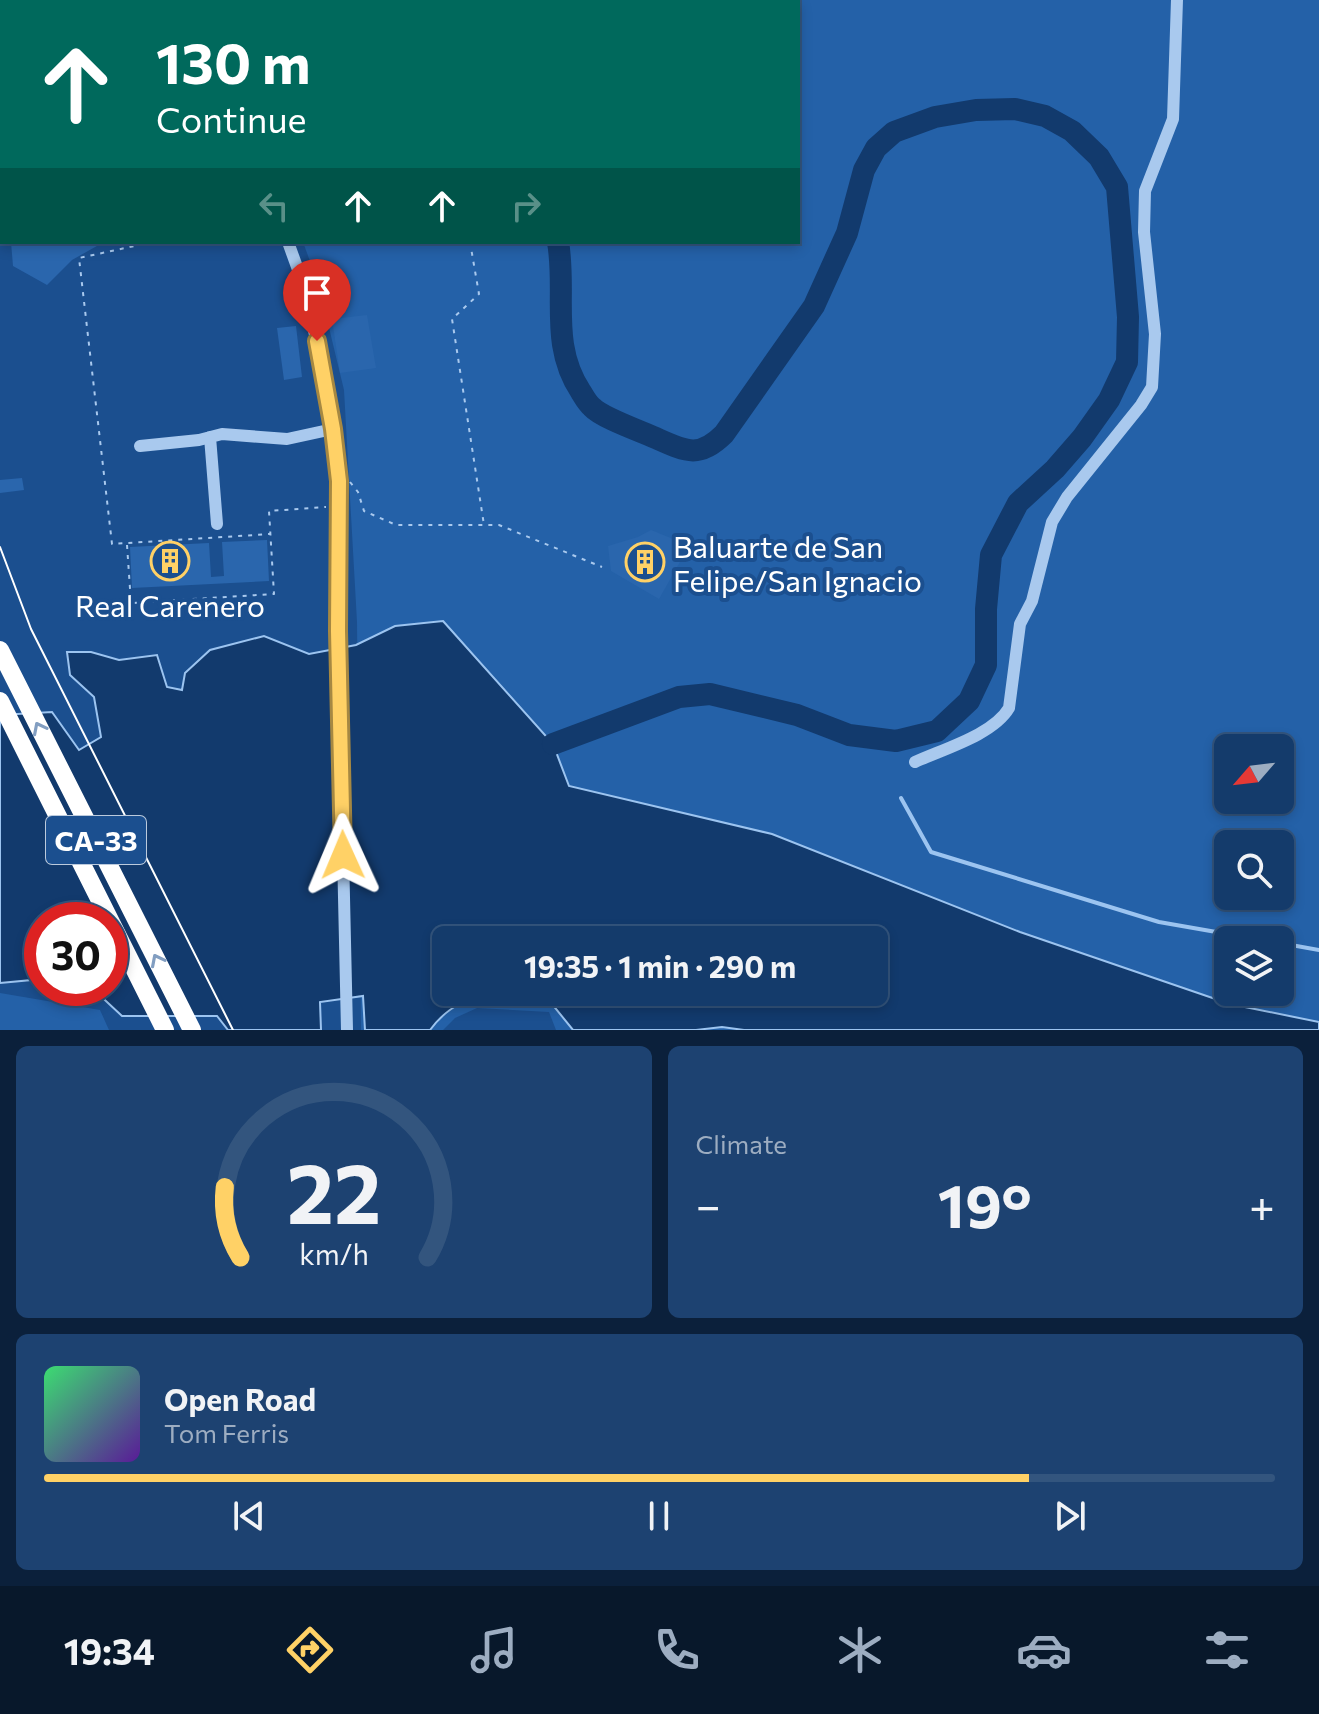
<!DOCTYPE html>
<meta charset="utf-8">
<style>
body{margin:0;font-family:Commissioner,sans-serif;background:#1d4271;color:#f1f3f6;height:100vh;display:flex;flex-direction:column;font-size:30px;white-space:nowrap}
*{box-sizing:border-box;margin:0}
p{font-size:26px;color:#9dadc1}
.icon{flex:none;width:44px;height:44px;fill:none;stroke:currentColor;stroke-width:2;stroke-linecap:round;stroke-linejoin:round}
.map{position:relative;height:1030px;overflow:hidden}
.drawer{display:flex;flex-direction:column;gap:16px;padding:16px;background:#0b203b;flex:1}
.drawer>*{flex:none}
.banner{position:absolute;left:0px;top:0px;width:800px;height:244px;box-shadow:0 4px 12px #0003,0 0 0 2px #33557e;background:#00695c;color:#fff;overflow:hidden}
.needle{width:52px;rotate:242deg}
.controls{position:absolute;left:1214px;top:734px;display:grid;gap:16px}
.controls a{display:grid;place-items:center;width:80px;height:80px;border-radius:12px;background:#143b6b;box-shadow:0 4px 12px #0003,0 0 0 2px #33557e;font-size:40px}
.speed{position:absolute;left:24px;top:902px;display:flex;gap:16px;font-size:40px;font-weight:700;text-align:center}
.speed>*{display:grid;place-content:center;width:104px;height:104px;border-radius:50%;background:#143b6b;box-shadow:0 4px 12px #0003,0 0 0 2px #33557e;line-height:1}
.speed .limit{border:12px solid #d22;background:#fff;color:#111}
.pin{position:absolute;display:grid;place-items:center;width:68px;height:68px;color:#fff;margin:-82px -34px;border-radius:50% 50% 50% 0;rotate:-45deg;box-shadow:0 0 8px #0007}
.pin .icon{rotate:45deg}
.me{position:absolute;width:88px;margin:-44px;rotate:359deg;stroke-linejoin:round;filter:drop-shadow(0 0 6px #0008)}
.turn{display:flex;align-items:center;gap:28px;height:168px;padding:0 24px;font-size:36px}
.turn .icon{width:104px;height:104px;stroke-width:2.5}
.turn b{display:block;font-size:56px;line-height:68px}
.lanes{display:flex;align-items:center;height:76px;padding:0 24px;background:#0003;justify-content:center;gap:40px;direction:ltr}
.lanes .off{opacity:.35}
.big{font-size:60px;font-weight:700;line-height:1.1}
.drawer .tile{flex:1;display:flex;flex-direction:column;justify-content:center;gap:12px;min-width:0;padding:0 28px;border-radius:12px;background:#1d4271}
.drawer .dial{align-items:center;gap:0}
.dial svg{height:208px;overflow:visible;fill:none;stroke:#33557e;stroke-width:7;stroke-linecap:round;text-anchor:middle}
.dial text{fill:#f1f3f6;stroke:none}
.song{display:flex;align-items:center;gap:24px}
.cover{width:96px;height:96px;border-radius:12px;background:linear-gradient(135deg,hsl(140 70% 55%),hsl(270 70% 35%))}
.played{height:8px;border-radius:4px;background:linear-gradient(90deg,#ffd166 80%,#33557e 80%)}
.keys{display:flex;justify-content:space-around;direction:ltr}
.heat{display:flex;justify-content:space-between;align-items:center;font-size:44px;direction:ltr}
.drawer .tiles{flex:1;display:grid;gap:16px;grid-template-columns:1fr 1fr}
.tile:last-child{grid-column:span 2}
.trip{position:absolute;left:432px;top:926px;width:456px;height:80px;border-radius:12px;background:#143b6b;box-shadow:0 4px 12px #0003,0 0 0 2px #33557e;font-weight:700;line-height:80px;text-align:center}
.tabs{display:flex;height:128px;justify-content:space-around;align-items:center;background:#08182b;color:#9dadc1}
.tabs .icon{width:56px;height:56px}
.tabs .active{color:#ffd166}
.tabs b{font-size:36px;color:#f1f3f6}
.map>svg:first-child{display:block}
</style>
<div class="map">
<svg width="1319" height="1030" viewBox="0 0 1319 1030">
<rect width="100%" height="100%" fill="#1b4f8f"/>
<path fill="#2461a8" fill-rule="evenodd" d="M 207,0 L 1319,0 L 1319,1030 L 556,1030 L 549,1012 L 477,1008 L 455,1018 L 443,1030 L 361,1030 L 357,622 L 344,390 L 319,286 L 303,242 L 798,242 L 798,2 ZM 1228,748 L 1280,748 L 1280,800 L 1228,800 ZM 1228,844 L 1280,844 L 1280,896 L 1228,896 ZM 446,940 L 874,940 L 874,992 L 446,992 ZM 1228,940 L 1280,940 L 1280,992 L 1228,992 Z
M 0,993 L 100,1010 L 109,1030 L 0,1030 Z"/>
<path fill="#123a6d" stroke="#9cc4f0" stroke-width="2" fill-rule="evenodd" d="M 443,621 L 553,744 L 569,786 L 772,834 L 1020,932 L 1230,1004 L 1319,1022 L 1319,1030 L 744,1030 L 722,1027 L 696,1030 L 573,1030 L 548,999 C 501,992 461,988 430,1030 L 365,1030 L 363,996 L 320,1002 L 321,1030 L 228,1030 L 217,1016 L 122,1016 L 92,988 L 110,988 L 110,920 L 42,920 L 42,979 L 0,983 L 0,715 L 52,712 L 79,750 L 101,737 L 94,697 L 70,675 L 67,652 L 91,652 L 119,660 L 157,655 L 167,687 L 182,690 L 185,673 L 210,650 L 264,636 L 309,654 L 356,645 L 395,626 ZM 446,940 L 874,940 L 874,992 L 446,992 Z"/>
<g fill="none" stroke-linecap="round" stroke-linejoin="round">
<path stroke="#9cc4f0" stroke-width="4" d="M 901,798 L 931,852 L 1159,922 L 1262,940
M 1280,943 L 1319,950"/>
<path stroke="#123a6d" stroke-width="22" d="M 444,0 L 447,2
M 553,744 L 679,697 L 710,694 L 797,715 L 849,735 L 896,741 L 937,731 L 969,701 L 986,665 L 986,609 L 991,555 L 1018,503 L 1055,469 L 1082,438 L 1109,400 L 1127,362 L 1128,317 L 1117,187 L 1099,157 L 1072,131 L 1045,116 L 1015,109 L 976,110 L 935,117 L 894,132 L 876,148 L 864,170 L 847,233 L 814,306 L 724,434 C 700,458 687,452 658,439 C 643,432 602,418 592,407 C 588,404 584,397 581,392 C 549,344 567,294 558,242"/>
</g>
<path fill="#2a66ad" d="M 11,242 L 104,242 L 72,260 L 47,285 L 13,266 Z
M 367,315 L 376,368 L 340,373 L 332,319 Z
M 296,326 L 302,377 L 284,380 L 277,328 Z
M 22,478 L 24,490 L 0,493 L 0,480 Z
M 651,530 L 683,543 L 685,553 L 659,599 L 611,571 L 608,546 L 638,537 Z
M 267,540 L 269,581 L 132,588 L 130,547 L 209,543 L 211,577 L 224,576 L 222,542 Z"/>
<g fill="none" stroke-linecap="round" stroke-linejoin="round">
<path stroke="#a9c9ee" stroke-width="2" stroke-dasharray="4 6" stroke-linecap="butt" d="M 153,242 L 79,258 L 112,544 L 270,534
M 470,242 L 479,294 L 452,319 L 484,525
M 350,482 L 358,492 L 364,511 L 396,525 L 499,525 L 602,567
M 127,545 L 131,603 L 274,594 L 269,511 L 326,507"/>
<path stroke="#a9c9ee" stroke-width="12" d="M 195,0 L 196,2
M 288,242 L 301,278 L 322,363 L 339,481 L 338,631 L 347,1030
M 210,437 L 217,524
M 140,446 L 199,440 L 222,434 L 287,439 L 333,429
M 915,762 C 943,749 993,735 1009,708 L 1020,624 L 1032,601 L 1052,522 L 1067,497 L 1141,405 L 1152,387 L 1155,334 L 1144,232 L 1145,191 L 1173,119 L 1177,0"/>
<path stroke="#fff" stroke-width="18" d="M 0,650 L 192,1030
M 0,701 L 165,1030"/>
<path stroke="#fff" stroke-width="2" d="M 29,2 L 29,0
M 0,56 L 2,50
M 0,75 L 2,68
M 0,547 L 31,629 L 233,1030"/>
</g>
<defs><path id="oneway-chevron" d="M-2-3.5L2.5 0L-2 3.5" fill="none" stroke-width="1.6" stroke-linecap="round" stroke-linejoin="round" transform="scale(2)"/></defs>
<g stroke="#829ec1">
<use href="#oneway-chevron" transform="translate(39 728) rotate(-117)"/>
<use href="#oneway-chevron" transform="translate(157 960) rotate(-117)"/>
</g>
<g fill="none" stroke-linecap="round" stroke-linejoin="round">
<g stroke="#a68842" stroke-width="20">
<path id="route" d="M 317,341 L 333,429 L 339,481 L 338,631 L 343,855"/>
</g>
<use href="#route" stroke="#ffd166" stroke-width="14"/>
</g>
<defs>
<g id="building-ring" transform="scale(2)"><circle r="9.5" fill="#1b4f8f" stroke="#ffd166" stroke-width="1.5"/><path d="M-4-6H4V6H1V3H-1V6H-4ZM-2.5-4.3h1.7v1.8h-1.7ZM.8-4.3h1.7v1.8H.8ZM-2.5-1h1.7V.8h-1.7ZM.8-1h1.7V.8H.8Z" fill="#ffd166"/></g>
</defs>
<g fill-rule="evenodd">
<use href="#building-ring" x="170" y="561"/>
<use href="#building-ring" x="645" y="562"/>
</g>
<g text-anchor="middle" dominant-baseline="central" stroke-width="8" stroke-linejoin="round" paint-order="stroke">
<rect fill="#1b4f8f" stroke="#bbcadd" stroke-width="2" x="46" y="816" width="100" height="48" rx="6"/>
<g font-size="28" font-weight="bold" fill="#fff">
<text x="96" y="840">CA-33</text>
</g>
<g font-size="30" fill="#fff" stroke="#1b4f8f" text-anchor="start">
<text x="673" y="545">Baluarte de San<tspan x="673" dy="34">Felipe/San Ignacio</tspan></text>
<text x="170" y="604" text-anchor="middle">Real Carenero</text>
</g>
</g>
</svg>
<div class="controls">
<a><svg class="needle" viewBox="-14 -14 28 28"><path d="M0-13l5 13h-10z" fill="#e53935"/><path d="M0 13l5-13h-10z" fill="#9dadc1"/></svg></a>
<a><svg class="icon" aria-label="search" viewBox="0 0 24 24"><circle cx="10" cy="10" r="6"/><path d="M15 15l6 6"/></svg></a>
<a><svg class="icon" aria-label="layers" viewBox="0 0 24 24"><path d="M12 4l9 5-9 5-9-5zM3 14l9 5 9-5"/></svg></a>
</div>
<div class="speed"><div class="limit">30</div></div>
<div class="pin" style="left:317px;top:341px;background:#d93025"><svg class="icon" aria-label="arrive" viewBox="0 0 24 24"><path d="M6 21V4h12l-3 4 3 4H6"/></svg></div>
<svg class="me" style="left:343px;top:855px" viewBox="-20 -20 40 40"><path d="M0-17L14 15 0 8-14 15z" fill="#ffd166" stroke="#fff" stroke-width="4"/></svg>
<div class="trip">19:35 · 1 min · 290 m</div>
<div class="banner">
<div class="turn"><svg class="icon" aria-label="ahead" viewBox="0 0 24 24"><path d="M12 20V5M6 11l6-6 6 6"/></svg><div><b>130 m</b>Continue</div></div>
<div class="lanes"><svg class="icon off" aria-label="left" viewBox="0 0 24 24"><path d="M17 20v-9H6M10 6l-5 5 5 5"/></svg><svg class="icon" aria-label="ahead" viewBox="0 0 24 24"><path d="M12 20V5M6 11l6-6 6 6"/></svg><svg class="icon" aria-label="ahead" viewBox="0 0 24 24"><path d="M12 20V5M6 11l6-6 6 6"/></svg><svg class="icon off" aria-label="right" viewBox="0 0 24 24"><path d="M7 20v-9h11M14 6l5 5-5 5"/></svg></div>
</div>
</div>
<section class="drawer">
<div class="tiles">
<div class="tile dial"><svg viewBox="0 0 100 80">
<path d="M14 69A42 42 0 1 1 86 69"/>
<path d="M14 69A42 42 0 0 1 8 42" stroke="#ffd166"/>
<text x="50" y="56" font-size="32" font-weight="700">22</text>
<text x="50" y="72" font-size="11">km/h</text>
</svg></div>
<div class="tile"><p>Climate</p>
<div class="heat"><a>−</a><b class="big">19°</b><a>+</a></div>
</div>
<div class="tile">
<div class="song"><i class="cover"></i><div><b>Open Road</b><p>Tom Ferris</p></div></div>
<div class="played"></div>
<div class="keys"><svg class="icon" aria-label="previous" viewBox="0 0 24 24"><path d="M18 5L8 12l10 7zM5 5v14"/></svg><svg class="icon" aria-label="pause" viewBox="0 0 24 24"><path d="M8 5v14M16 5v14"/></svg><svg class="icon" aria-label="next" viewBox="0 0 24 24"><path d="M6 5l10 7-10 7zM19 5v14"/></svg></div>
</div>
</div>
</section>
<nav class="tabs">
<b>19:34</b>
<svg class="icon active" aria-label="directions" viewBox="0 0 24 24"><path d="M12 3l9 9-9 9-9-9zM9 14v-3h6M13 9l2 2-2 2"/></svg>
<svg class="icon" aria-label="music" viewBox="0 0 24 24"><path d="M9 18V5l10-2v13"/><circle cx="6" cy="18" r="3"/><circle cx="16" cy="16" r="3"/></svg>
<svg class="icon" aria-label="phone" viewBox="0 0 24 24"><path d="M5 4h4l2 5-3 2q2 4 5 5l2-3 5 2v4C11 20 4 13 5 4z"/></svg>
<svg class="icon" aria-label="climate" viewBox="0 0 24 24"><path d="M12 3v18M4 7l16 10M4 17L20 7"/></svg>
<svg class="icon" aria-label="car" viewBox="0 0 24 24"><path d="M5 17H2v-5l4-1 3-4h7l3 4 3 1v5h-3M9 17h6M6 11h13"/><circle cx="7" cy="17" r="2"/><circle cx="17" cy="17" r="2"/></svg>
<svg class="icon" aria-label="filters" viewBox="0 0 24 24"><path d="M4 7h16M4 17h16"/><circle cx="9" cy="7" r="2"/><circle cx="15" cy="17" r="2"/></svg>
</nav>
